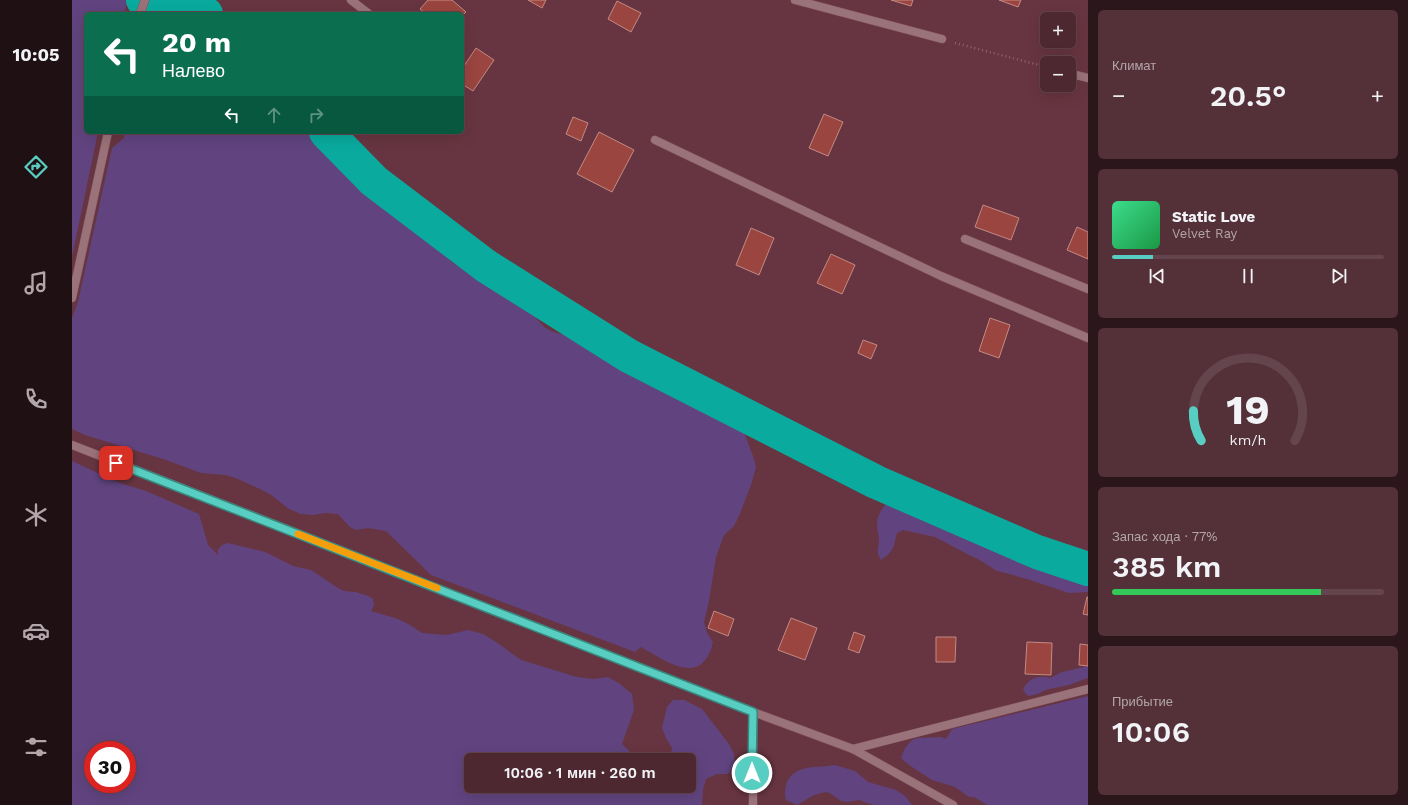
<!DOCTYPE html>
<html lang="ru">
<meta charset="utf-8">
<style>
body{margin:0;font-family:"Work Sans",sans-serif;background:#543039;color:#f1f3f6;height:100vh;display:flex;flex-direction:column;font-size:15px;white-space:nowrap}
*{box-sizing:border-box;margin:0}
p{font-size:13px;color:#b3a6ab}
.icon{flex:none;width:22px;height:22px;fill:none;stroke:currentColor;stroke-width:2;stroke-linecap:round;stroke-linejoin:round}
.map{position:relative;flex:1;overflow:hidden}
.side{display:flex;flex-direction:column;gap:10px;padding:10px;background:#2a161b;width:320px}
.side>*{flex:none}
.top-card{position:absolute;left:12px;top:12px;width:380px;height:122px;border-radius:6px;box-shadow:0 4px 16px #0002,0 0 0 1px #64444d;background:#0b6e4f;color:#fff;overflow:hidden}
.fabs{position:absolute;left:968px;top:12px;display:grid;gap:8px}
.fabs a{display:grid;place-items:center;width:36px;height:36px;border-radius:6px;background:#4d2831;box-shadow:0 4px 16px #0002,0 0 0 1px #64444d;font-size:20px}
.speed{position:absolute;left:12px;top:741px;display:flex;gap:8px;font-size:20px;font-weight:700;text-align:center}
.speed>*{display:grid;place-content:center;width:52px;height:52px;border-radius:50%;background:#4d2831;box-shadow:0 4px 16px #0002,0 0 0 1px #64444d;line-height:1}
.speed .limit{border:6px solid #d22;background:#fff;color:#111}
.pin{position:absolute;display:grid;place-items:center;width:34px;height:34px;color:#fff;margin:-17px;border-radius:8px;box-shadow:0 2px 6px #0006}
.me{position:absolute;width:44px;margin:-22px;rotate:0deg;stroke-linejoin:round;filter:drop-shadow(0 0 3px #0008)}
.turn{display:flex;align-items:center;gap:14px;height:84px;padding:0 12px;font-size:18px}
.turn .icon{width:52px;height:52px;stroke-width:2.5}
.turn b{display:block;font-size:28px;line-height:34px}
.lanes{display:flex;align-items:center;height:38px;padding:0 12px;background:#0003;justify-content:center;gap:20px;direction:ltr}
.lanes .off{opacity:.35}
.big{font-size:30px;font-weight:600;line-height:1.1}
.side .tile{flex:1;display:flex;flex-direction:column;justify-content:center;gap:6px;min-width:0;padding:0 14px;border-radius:6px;background:#543039}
.side .dial{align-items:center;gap:0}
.dial svg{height:104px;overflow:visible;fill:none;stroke:#64444d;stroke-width:7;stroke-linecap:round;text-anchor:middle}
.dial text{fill:#f1f3f6;stroke:none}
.song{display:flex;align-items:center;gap:12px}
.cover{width:48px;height:48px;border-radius:6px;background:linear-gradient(135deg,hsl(150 70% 55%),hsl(140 70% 35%))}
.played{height:4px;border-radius:2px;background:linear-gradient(90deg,#57cec1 15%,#64444d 15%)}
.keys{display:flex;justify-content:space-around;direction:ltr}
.heat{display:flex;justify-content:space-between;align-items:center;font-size:22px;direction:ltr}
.charge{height:6px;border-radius:3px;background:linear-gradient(90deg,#34c759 77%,#64444d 0)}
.trip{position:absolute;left:392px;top:753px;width:232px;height:40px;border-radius:6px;background:#4d2831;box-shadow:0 4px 16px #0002,0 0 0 1px #64444d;font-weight:600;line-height:40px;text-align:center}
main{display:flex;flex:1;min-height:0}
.tab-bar{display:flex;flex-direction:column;width:72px;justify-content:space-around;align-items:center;background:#1f1014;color:#b3a6ab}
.tab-bar .icon{width:28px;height:28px}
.tab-bar .current{color:#57cec1}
.tab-bar b{font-size:18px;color:#f1f3f6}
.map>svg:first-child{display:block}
</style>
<main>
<nav class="tab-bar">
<b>10:05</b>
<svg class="icon current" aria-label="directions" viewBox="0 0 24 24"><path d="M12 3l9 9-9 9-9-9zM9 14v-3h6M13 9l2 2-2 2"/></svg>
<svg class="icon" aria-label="music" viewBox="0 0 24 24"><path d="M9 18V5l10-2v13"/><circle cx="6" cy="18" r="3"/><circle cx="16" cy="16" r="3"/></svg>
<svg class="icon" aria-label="phone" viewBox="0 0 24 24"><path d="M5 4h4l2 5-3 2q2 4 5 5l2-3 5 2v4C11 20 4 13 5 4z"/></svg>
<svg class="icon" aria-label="climate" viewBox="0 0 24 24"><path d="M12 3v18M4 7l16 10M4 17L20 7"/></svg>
<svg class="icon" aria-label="car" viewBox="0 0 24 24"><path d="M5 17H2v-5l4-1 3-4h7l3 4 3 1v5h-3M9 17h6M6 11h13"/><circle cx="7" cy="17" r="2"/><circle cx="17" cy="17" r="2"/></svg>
<svg class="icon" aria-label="filters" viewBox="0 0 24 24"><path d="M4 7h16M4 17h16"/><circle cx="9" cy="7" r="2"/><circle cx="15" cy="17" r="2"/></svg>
</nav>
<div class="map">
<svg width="1016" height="805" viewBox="0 0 1016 805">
<rect width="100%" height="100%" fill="#673541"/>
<path fill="#61447f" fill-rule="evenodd" d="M 0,0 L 56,0 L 52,14 L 14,14 L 14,132 L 26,132 L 0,257 Z
M 53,132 L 240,132 L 252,142 L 261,147 L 276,163 L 289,180 L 307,189 L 336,222 L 352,234 L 381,263 L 399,272 L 426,282 L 439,299 L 456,309 L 472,327 L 481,332 L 501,337 L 518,347 L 537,353 L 557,356 L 561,363 L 573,371 L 579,379 L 607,392 L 622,405 L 631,410 L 651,412 L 668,425 L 673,435 L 681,456 L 684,467 L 679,485 L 667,516 L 662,526 L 652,535 L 644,557 L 637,601 L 632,622 L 635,633 L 641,642 C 630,688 596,662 569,647 L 563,652 L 359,575 L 314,531 L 296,528 L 284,530 L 278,527 L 266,514 L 253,513 L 241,515 L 229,514 L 217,509 L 199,495 L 188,489 L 166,479 L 154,475 L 129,473 L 94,460 L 13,435 L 0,429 L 0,318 L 6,302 L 40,148 L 52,138 Z
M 0,461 L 45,482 L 74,491 L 127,514 L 136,545 L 146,555 L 146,549 L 150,545 L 156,543 L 193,552 L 221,566 L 239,570 L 266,588 L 272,591 L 284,592 L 296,596 L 301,599 L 302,605 L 299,611 L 326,619 L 338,625 L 350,633 L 375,635 L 396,630 L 411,634 L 424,642 L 449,660 L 505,677 L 521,679 L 536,677 L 548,684 L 560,694 L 562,710 L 550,744 L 560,754 L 569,760 L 399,760 L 399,786 L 617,786 L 617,760 L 598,760 L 600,748 L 594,738 L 590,728 L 595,707 L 601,700 L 612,700 L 630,709 L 657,744 L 662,754 L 663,765 L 656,774 L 645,774 L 634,779 L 631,790 L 630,805 L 0,805 ZM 21,750 L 55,750 L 55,784 L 21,784 Z
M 823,498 L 838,505 L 845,518 L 851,521 L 873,526 L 887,531 L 900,538 L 912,546 L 932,552 L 938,551 L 965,558 L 978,562 L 997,573 L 1016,577 L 1016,592 L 997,593 L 958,580 L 934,573 L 925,571 L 906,559 L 899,556 L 863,537 L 831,530 L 825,533 C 821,547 823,551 809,560 C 803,549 807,550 807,539 C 807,535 805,530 805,526 C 804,515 813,502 823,498 Z
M 1016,666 L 1016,678 L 997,685 L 973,690 L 966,694 L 956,696 L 951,690 C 955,679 966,674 978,678 L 990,672 Z
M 1016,696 L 1016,805 L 915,805 L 902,797 L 897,797 L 883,787 L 860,780 L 837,765 L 829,758 L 833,748 L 840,740 L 845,738 L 869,737 L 874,739 L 880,729 Z
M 763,765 L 783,771 L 796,782 L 824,790 L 833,796 L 840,805 L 801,805 L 787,800 L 775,802 L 769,801 L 759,794 L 754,792 L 742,795 L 725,805 L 714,800 C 712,794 713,789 715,782 C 723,764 747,768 763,765 Z"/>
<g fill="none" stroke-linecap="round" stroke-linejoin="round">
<path stroke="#0aaa9e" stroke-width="34" d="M 71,0 L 134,14
M 254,132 L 302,181 L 414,266 L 557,356 L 804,482 L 965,552 L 1016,569"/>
</g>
<path fill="#9a453f" stroke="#c48a84" d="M 356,0 L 380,0 L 394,12 L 390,16 L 390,14 L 352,14 L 353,13 L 348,9 Z
M 456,0 L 474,0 L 470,8 Z
M 819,0 L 841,0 L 839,6 Z
M 927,0 L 949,0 L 946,7 Z
M 545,1 L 569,13 L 559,32 L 536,19 Z
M 404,48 L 422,60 L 401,91 L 390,84 L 390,69 Z
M 752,114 L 771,122 L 756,156 L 737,148 Z
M 501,117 L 516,123 L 509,141 L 494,134 Z
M 527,132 L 562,150 L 540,192 L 505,174 Z
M 911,205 L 947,218 L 939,240 L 903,227 Z
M 1005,227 L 1016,232 L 1016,259 L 995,250 Z
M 679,228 L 702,238 L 687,275 L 664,265 Z
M 759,254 L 783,265 L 770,294 L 745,283 Z
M 918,318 L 938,325 L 927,358 L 907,351 Z
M 791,340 L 805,345 L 799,359 L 786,353 Z
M 1015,597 L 1016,597 L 1016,615 L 1011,614 Z
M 642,611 L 662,619 L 656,636 L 636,628 Z
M 719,618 L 745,628 L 733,660 L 706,650 Z
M 782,632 L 793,636 L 787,653 L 776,649 Z
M 864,637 L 884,637 L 883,662 L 864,662 Z
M 955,642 L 980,643 L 979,675 L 953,674 Z
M 1008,644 L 1016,645 L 1016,666 L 1007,665 Z"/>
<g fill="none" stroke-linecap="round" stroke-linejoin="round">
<g stroke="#82535e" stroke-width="9">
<path id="service" d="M 1004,75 L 1016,78
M 583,140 L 869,276 L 1016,338
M 893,239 L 1016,289"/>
</g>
<g stroke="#82535e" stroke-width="9">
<path id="minor" d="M 279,0 L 297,14
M 723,0 L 870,39
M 68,14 L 73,0
M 0,298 L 36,132
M 681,712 L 681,805
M 781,749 L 1016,689"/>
</g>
<g stroke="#82535e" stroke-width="9">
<path id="tertiary" d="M 0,445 L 681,712 L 781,749 L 881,805"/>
</g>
<path stroke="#8f636d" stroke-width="2.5" stroke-dasharray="1 3" stroke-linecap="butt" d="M 883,43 L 975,67"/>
<use href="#service" stroke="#9a727a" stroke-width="8"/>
<use href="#minor" stroke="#9a727a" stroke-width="8"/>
<use href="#tertiary" stroke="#9a727a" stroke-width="8"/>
</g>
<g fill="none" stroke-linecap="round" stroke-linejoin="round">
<g stroke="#39867d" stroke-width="10">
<path id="route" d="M 44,463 L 681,712 L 680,773"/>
</g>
<use href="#route" stroke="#57cec1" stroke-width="7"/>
<path stroke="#f59e0b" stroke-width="7" d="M 226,534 L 365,588"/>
</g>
</svg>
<div class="fabs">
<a>+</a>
<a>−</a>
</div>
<div class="speed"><div class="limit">30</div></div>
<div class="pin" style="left:44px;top:463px;background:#d93025"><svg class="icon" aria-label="arrive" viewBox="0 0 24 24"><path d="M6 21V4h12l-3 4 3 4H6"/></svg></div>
<svg class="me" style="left:680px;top:773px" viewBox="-20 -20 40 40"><circle r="17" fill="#57cec1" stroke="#fff" stroke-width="3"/><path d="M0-11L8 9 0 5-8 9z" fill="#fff"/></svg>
<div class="trip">10:06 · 1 мин · 260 m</div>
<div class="top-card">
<div class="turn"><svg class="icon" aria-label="left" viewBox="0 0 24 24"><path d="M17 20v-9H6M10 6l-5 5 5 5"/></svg><div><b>20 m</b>Налево</div></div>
<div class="lanes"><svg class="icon" aria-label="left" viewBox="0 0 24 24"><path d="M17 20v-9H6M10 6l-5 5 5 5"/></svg><svg class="icon off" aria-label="ahead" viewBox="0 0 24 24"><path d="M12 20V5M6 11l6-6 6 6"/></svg><svg class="icon off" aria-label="right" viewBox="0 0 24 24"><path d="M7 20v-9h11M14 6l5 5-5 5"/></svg></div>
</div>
</div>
<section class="side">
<div class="tile"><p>Климат</p>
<div class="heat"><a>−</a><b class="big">20.5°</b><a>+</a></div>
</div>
<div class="tile">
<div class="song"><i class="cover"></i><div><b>Static Love</b><p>Velvet Ray</p></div></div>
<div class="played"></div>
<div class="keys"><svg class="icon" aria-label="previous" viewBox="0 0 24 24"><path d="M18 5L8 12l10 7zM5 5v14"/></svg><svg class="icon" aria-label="pause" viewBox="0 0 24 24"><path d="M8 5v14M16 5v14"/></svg><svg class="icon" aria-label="next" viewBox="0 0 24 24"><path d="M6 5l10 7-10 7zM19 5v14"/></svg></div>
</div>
<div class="tile dial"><svg viewBox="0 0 100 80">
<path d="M14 69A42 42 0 1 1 86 69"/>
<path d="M14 69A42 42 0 0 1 8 46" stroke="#57cec1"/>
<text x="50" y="56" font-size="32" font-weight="700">19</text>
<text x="50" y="72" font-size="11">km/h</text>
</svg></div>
<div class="tile"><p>Запас хода · 77%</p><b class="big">385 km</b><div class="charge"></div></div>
<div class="tile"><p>Прибытие</p><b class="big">10:06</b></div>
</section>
</main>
